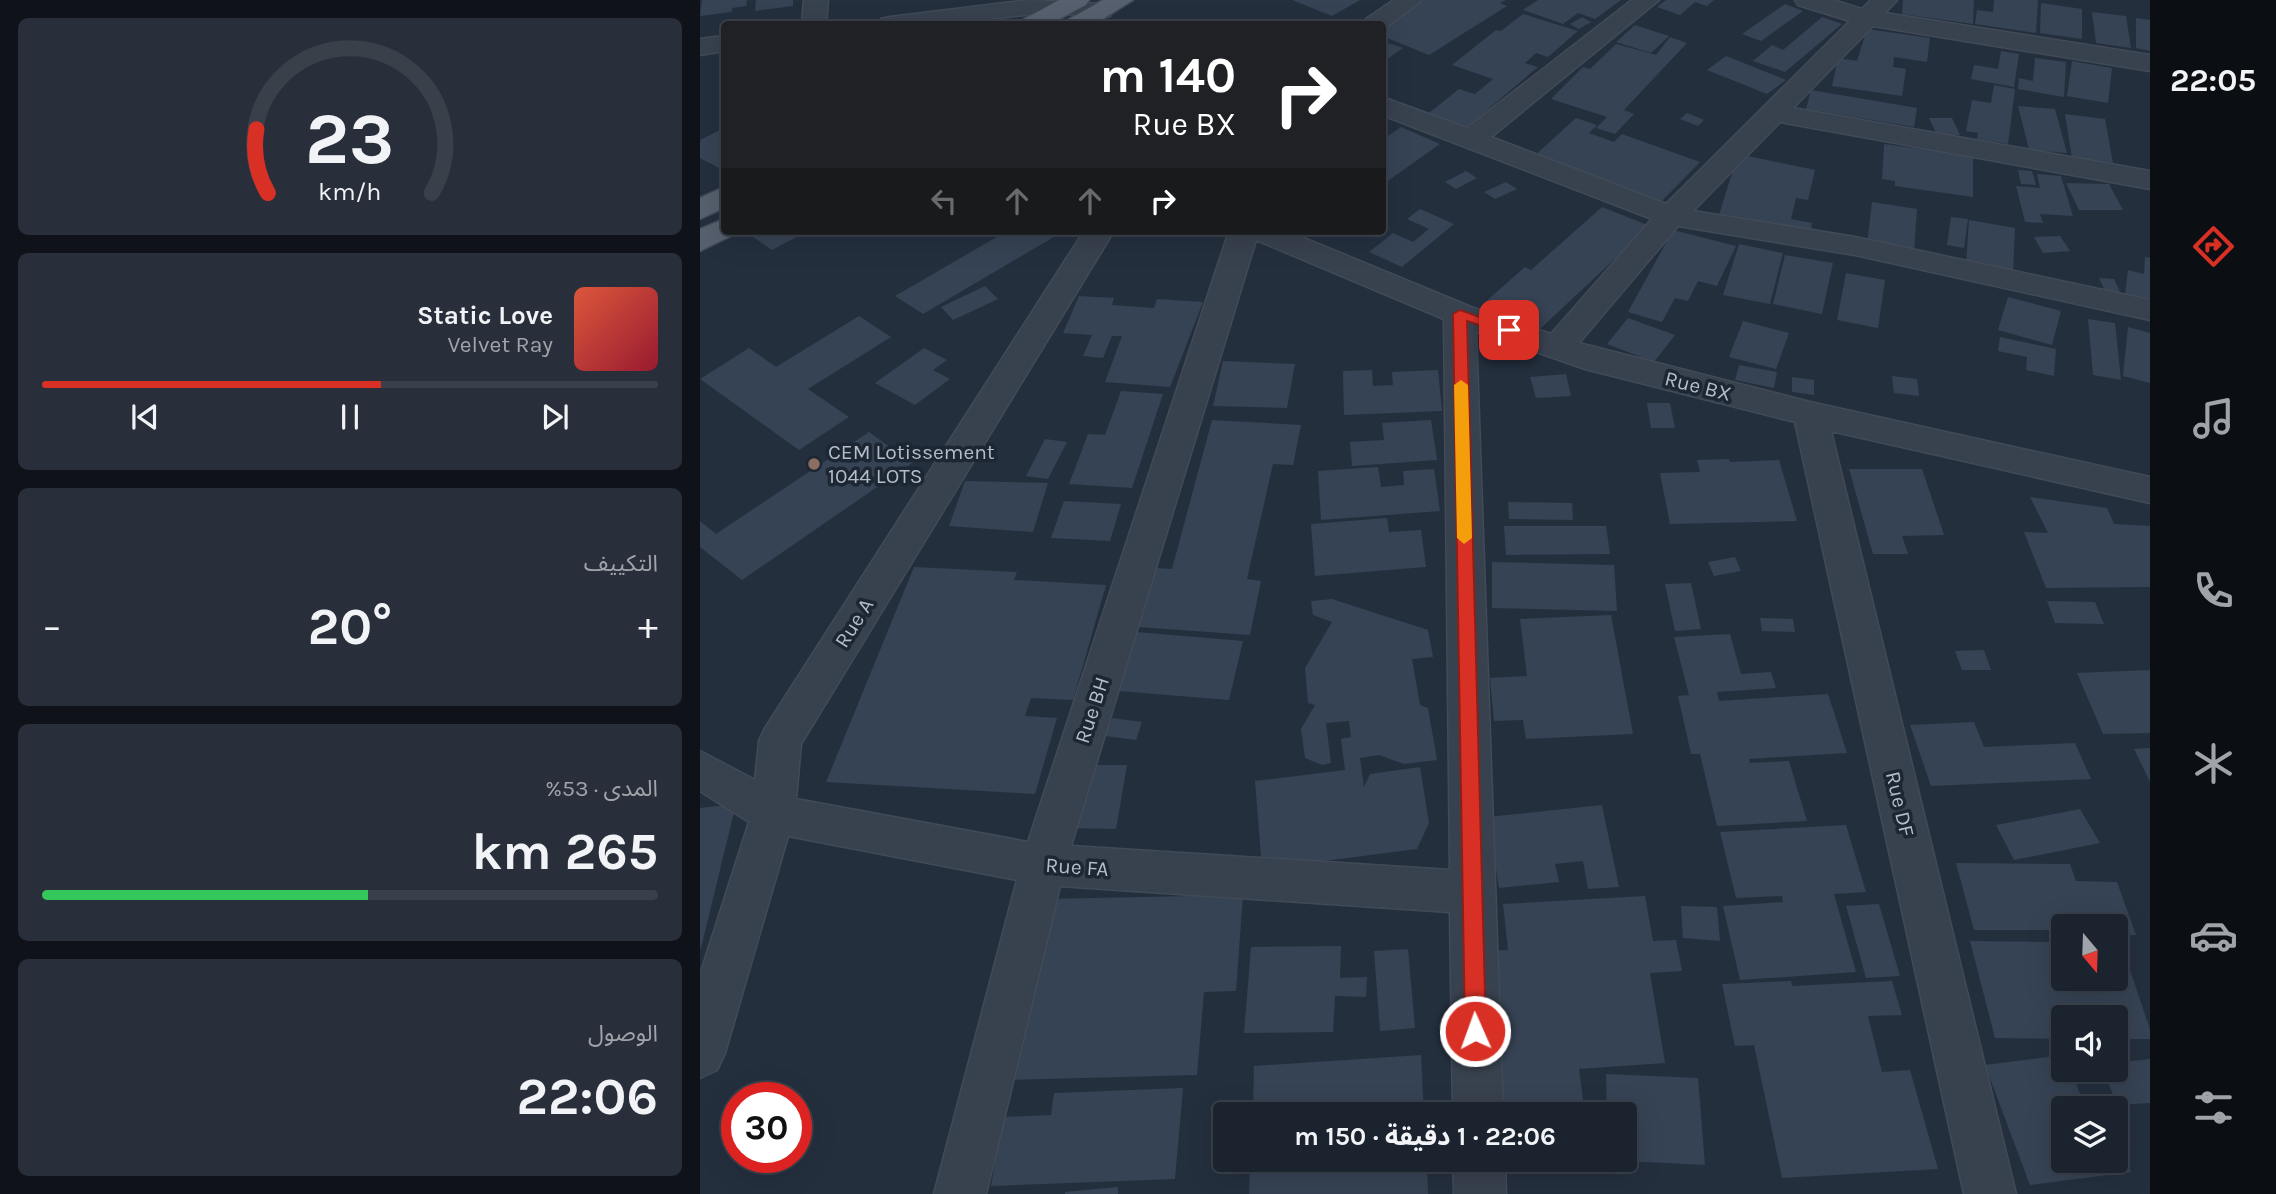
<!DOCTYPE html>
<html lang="ar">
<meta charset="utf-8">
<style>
body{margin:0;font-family:Karla,"Noto Sans Arabic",sans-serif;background:#282f3a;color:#f1f3f6;direction:rtl;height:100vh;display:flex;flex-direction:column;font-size:26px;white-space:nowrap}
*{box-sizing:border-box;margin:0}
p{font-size:23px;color:#a0a4aa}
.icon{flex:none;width:38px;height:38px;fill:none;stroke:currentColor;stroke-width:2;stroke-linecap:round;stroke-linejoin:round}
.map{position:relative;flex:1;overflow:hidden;direction:ltr}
.panel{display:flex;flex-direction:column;gap:18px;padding:18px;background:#0f1319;width:700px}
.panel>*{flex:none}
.guide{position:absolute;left:21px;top:21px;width:665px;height:214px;border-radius:7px;box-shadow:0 7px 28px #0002,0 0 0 2px #39404a;direction:rtl;background:#202124;color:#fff;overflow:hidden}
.needle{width:46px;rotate:161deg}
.controls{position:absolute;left:1351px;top:914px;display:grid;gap:14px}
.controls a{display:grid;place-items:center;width:77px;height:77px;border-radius:7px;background:#1b232e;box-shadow:0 7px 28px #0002,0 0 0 2px #39404a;font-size:35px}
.speed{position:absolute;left:21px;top:1082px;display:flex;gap:14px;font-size:35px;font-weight:700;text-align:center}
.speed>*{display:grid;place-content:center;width:91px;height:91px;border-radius:50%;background:#1b232e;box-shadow:0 7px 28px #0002,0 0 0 2px #39404a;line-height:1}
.speed .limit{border:10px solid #d22;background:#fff;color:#111}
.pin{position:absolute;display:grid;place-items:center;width:60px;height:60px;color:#fff;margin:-30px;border-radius:14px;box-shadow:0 4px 10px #0006}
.me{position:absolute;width:77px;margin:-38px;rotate:358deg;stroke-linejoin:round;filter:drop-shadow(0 0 5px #0008)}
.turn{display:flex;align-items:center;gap:24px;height:147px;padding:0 35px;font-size:32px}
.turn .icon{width:91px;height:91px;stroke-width:2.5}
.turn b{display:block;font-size:49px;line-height:60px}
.lanes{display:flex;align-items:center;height:66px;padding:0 35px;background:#0003;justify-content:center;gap:35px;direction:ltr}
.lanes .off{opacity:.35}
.big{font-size:52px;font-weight:700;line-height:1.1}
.panel .tile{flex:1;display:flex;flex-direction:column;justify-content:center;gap:10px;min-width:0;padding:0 24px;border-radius:10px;background:#282f3a}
.panel .dial{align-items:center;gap:0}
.dial svg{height:182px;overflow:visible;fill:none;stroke:#39404a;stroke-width:7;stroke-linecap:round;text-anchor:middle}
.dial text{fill:#f1f3f6;stroke:none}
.song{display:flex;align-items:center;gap:21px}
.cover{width:84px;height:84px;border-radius:10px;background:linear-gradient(135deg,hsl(10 70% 55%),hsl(350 70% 35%))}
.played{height:7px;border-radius:4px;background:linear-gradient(90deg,#d93025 55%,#39404a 55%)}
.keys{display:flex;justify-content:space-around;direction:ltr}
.heat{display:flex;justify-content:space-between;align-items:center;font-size:38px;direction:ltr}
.charge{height:10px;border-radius:5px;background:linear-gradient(90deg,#34c759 53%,#39404a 0)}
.trip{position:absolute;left:513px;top:1102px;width:424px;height:70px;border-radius:7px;background:#1b232e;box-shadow:0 7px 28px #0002,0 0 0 2px #39404a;font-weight:700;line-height:70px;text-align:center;direction:rtl}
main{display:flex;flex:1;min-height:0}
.tabs{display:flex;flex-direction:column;width:126px;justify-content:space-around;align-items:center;background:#0b0e12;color:#a0a4aa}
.tabs .icon{width:49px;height:49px}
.tabs .on{color:#d93025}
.tabs b{font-size:32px;color:#f1f3f6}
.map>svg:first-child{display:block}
</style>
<main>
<nav class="tabs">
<b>22:05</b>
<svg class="icon on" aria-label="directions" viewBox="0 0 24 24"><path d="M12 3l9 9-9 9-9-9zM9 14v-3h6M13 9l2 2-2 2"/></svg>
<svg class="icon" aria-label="music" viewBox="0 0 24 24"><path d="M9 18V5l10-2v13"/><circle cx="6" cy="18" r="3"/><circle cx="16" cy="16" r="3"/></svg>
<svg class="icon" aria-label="phone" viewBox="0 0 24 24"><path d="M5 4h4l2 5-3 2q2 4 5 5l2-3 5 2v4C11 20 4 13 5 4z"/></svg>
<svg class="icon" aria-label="climate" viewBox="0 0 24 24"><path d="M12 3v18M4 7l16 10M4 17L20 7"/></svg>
<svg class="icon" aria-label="car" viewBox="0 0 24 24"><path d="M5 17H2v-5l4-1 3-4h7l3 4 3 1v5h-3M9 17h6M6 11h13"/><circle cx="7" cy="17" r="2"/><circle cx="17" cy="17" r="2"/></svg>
<svg class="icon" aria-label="filters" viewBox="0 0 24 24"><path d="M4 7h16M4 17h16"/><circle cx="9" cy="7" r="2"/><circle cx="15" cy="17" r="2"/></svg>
</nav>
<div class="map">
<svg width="1450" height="1194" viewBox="0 0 1450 1194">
<rect width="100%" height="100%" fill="#242f3e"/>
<path fill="#364354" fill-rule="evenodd" d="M 2,0 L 47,0 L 46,6 L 32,8 L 32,12 L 0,16 Z
M 56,0 L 93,0 L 93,6 L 55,11 Z
M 592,0 L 660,0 L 632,16 Z
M 724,0 L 806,0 L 800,3 L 807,6 L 729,55 L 682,36 L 682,25 Z
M 838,0 L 921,0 L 895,19 L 878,13 L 863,24 L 823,10 Z
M 966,0 L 1014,0 L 1007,6 L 995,2 L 980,15 L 957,7 Z
M 1203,0 L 1274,0 L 1273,24 L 1202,14 Z
M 1294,0 L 1338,0 L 1336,33 L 1275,24 L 1277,10 L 1293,12 Z
M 1341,3 L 1382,9 L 1382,39 L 1340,33 Z
M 1085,4 L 1103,11 L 1061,41 L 1042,34 Z
M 1392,12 L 1426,16 L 1431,48 L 1396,43 Z
M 823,14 L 878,31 L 848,57 L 836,53 L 825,63 L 838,67 L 767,127 L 729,113 L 759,89 L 775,94 L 793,79 L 752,65 L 796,30 L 801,31 Z
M 882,17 L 891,22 L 879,29 L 870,24 Z
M 1122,17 L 1142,24 L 1085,72 L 1053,61 L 1072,45 L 1083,50 Z
M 1436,18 L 1450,20 L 1450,51 L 1436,48 Z
M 935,25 L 969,36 L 951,53 L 916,42 Z
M 1167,29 L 1230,38 L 1227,62 L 1194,57 L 1193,67 L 1206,69 L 1202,96 L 1132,86 L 1138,58 L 1157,61 Z
M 970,37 L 987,43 L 924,110 L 934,114 L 915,134 L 896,128 L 907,117 L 851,99 L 883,67 L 890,69 L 916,44 L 956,55 Z
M 682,41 L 703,48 L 682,63 Z
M 1301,51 L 1319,54 L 1314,87 L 1271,79 L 1274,65 L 1298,69 Z
M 1026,56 L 1086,80 L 1067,94 L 1007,70 Z
M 1335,58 L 1366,62 L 1364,97 L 1318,89 L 1319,78 L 1333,81 Z
M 1372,61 L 1412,68 L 1408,103 L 1367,96 Z
M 1294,85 L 1315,89 L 1308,144 L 1277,139 L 1278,133 L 1266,131 L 1272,100 L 1291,103 Z
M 1111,90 L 1217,108 L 1214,127 L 1106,109 Z
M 1318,106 L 1355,109 L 1367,153 L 1329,150 Z
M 987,113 L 1004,120 L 998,126 L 980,119 Z
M 1365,114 L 1405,119 L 1413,163 L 1372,158 Z
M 876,118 L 897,125 L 889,133 L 914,142 L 922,134 L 1000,162 L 959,204 L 832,158 Z
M 1229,118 L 1252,118 L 1260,135 L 1237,135 Z
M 701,127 L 740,144 L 682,185 L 682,140 Z
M 24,128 L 24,165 L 19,168 L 0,158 L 0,140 Z
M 1184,144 L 1273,156 L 1273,197 L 1195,186 L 1195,181 L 1182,179 Z
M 1038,154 L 1115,170 L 1108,200 L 1096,198 L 1091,219 L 1112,223 L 1111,231 L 1019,215 Z
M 1318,170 L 1332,171 L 1336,185 L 1321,184 Z
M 766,171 L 777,178 L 756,189 L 745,182 Z
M 1337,174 L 1361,176 L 1373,216 L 1340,214 L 1343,223 L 1325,222 L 1316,186 L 1340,188 Z
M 806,182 L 817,189 L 795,199 L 784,192 Z
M 1366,183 L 1409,184 L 1423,210 L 1379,210 Z
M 1172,202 L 1217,209 L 1214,252 L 1167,244 Z
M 902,207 L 950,226 L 840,329 L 784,303 L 825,267 L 831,270 Z
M 720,209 L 754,224 L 702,267 L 669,252 L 693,233 L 713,242 L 729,229 L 707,219 Z
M 1251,217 L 1268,219 L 1264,248 L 1247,245 Z
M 1269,220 L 1315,228 L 1313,273 L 1266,265 Z
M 973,230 L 1036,246 L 1017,286 L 998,281 L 988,301 L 975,298 L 962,322 L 928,312 Z
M 55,231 L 108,231 L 72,250 L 49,234 Z
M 307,231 L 359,234 L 223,314 L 195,296 Z
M 1360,236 L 1370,251 L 1343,253 L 1334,237 Z
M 1039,244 L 1083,253 L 1070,304 L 1023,295 Z
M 1085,255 L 1133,263 L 1122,314 L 1073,304 Z
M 1445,257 L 1450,258 L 1450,300 L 1425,295 L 1428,270 L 1444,274 Z
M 1146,273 L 1185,280 L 1178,328 L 1137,320 Z
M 1399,278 L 1414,279 L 1421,294 L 1406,293 Z
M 285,286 L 298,299 L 253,320 L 241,307 Z
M 379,296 L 414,298 L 412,305 L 454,308 L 457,299 L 503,302 L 470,387 L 405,382 L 422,336 L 412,336 L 403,358 L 383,356 L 392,335 L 363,333 Z
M 1308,297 L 1361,311 L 1352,345 L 1298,330 Z
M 159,316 L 191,337 L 108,389 L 149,417 L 99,450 L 0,379 L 49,348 L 76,367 Z
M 928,318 L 975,335 L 954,362 L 907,344 Z
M 1388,319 L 1415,323 L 1421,380 L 1393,375 Z
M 1043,321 L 1089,333 L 1076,369 L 1029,357 Z
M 1428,327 L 1450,333 L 1450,383 L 1423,376 Z
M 1300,337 L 1356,349 L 1354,376 L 1326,370 L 1327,357 L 1298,351 Z
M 224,348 L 247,360 L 233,370 L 250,379 L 215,405 L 175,383 Z
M 523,361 L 595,364 L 587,408 L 513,406 Z
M 1039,365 L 1077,372 L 1074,388 L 1035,380 Z
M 672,370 L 673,386 L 693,385 L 692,372 L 738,370 L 742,411 L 644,415 L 643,371 Z
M 866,374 L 871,396 L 836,398 L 830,377 Z
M 1192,376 L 1217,379 L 1219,396 L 1194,393 Z
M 1092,377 L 1114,380 L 1114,395 L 1092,392 Z
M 421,391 L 463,394 L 432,488 L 369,484 L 388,434 L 405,435 Z
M 947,403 L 970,403 L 975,428 L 951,428 Z
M 512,420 L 601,425 L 593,465 L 573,464 L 547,579 L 561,581 L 550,635 L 438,627 L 456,568 L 472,569 Z
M 731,420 L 737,460 L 652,466 L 650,442 L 684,440 L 682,423 Z
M 169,432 L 212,463 L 42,580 L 0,547 L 0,521 L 16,534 Z
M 345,439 L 367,442 L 348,479 L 326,476 Z
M 1029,459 L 1030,462 L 1079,460 L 1097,521 L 970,524 L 960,473 L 1000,472 L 997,460 Z
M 678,467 L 681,487 L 704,485 L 703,471 L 734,469 L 740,511 L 621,520 L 618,471 Z
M 1149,469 L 1222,469 L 1244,535 L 1202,536 L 1208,554 L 1173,554 Z
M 265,481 L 348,483 L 333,532 L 249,526 Z
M 1330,497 L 1407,508 L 1414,524 L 1450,526 L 1450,587 L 1346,588 L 1324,532 L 1348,533 Z
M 364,501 L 421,504 L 410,541 L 351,538 Z
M 808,502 L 872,503 L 873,520 L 809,519 Z
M 687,518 L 689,532 L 721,530 L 726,567 L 615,576 L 611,524 Z
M 804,526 L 906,526 L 910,554 L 806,555 Z
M 1035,557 L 1041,571 L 1014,576 L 1008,562 Z
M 792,562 L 914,565 L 917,611 L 792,608 Z
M 214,567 L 317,572 L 314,580 L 406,585 L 373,700 L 331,698 L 325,716 L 357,718 L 335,794 L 126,782 Z
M 991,583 L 1001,629 L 975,631 L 965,584 Z
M 632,599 L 728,630 L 733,657 L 712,659 L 720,705 L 728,708 L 737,760 L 704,764 L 679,755 L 660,758 L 664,787 L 670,774 L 720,767 L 729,823 L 717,849 L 562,869 L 555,781 L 645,770 L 641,739 L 651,737 L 649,721 L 626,723 L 631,763 L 622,765 L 605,758 L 601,729 L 615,705 L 608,703 L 605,668 L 632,622 L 613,615 L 611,601 Z
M 1347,601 L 1395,602 L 1404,624 L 1355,623 Z
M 911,615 L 933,734 L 826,739 L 823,720 L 794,721 L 790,678 L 827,676 L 820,619 Z
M 1060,618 L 1093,619 L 1095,632 L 1062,631 Z
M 436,632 L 543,641 L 529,700 L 418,691 Z
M 1030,634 L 1041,674 L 1071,672 L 1076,688 L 1017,692 L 1019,701 L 1128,694 L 1147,753 L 1049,759 L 1050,763 L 1089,761 L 1107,821 L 1017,826 L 1000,754 L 991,754 L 978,696 L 989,695 L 974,637 Z
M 1284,650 L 1291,670 L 1262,670 L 1255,651 Z
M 1450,670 L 1450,733 L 1403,734 L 1377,673 Z
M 412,718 L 442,722 L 436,740 L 405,736 Z
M 1274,722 L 1284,747 L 1375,743 L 1391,779 L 1231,786 L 1210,725 Z
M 1450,748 L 1450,782 L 1434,749 Z
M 383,765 L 427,765 L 416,829 L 370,828 Z
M 36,804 L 1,948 L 0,948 L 0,808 Z
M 902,805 L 919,887 L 888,889 L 883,861 L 855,864 L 859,882 L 799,888 L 788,817 Z
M 1380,809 L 1400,843 L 1314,860 L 1296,825 Z
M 1146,825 L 1166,892 L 1134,894 L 1156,972 L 1040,980 L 1023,906 L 1083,902 L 1082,896 L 1036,898 L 1020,832 Z
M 1256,863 L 1370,864 L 1376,881 L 1417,882 L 1436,935 L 1418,935 L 1450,1029 L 1450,1039 L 1416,1039 L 1416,1017 L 1363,1017 L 1363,1039 L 1295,1038 L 1270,941 L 1357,942 L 1354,930 L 1274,930 ZM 1363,926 L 1416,926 L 1416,978 L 1363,978 Z
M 543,895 L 536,991 L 504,992 L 497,1075 L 311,1080 L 343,899 Z
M 945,896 L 953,941 L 976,940 L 982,971 L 950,973 L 965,1063 L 879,1069 L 885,1115 L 805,1115 L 789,951 L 808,950 L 803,904 Z
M 1179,904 L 1200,976 L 1166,978 L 1146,906 Z
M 981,906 L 1017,907 L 1020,941 L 983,938 Z
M 641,946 L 640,978 L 667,977 L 666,997 L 635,996 L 633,1032 L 544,1033 L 551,947 Z
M 708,949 L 715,1028 L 680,1031 L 674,951 Z
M 1091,981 L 1092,986 L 1192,981 L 1202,1015 L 1168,1016 L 1182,1072 L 1210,1070 L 1238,1169 L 1082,1178 L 1054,1045 L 1035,1046 L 1022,984 Z
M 721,1055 L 724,1115 L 553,1115 L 554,1066 Z
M 1363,1055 L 1363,1069 L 1370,1069 L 1386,1108 L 1363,1108 L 1363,1160 L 1416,1160 L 1416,1137 L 1431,1172 L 1330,1185 L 1285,1065 Z
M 1450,1059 L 1450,1103 L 1417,1105 L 1403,1069 L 1416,1069 L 1416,1063 Z
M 906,1074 L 998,1078 L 1005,1165 L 924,1161 L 924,1115 L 907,1115 Z
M 483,1088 L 475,1179 L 291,1186 L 303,1117 L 351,1115 L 354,1093 Z
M 550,1160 L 727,1160 L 728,1194 L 549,1194 Z
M 809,1160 L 880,1160 L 880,1162 L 810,1167 Z
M 418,1187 L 418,1194 L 365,1194 L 365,1192 Z"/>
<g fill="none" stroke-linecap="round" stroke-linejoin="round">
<g stroke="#414a57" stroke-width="3">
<path id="minor" d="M 104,0 L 128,0 L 126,24 L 102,24 Z
M 329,0 L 401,4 L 410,6 L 413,11 L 410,16 L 401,18 L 349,12 L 248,24 L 178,24 L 181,19 L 190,17 Z
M 694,0 L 722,0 L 684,29 L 682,24 L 663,24 L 666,19 Z
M 932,0 L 959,0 L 791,137 L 966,204 L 1150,21 L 1098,5 L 1095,0 L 1133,0 L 1162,9 L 1171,0 L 1197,0 L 1185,13 L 1450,55 L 1450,71 L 1173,26 L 1093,108 L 1450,171 L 1450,189 L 1080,122 L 993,211 L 1155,237 L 1450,300 L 1450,320 L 1155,255 L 978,226 L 879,343 L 1110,402 L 1450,477 L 1450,503 L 1131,431 L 1316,1194 L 1264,1194 L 1095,422 L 885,369 L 776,331 L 803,1115 L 753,1115 L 750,912 L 360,886 L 286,1194 L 234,1194 L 317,880 L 88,836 L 25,1053 L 17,1070 L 0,1078 L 0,975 L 49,822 L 0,791 L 0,751 L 55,780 L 59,741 L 65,728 L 384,231 L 414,231 L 101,744 L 96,799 L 328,842 L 529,231 L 587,231 L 771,307 L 851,334 L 952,219 L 682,115 L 682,97 L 767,128 ZM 556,240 L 744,319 L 750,870 L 371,846 Z
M 24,36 L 24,51 L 0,55 L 0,39 Z
M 753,1160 L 805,1160 L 806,1194 L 754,1194 Z"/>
</g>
<g stroke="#414a57" stroke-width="3">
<path id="major" d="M 359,0 L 389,0 L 386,5 L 350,24 L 321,24 L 324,19 Z
M 403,0 L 433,0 L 395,24 L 366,24 L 369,19 Z
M 24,187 L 24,208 L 0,219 L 0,198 Z
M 24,219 L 24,231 L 37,231 L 35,234 L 0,251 L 0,229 Z"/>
</g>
<use href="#minor" fill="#38414e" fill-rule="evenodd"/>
<use href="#major" fill="#56606e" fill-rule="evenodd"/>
</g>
<path fill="#d93025" stroke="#8d1f18" stroke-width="2" d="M 760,310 L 816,330 L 809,335 L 767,321 L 786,1031 L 783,1038 L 775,1041 L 768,1038 L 765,1031 L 753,314 Z"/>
<path fill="#f59e0b" d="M 761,380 L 768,385 L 772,538 L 764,544 L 757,538 L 754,385 Z"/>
<circle fill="#8d6e63" stroke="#1d2633" stroke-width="2.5" cx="114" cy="464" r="7"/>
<g text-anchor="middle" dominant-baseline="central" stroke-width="7" stroke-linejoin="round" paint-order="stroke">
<g font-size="21" fill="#b4bcc9" stroke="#1d2633">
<text transform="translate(998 386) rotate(14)">Rue BX</text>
<text transform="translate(154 623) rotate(-58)">Rue A</text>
<text transform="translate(392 710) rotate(-72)">Rue BH</text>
<text transform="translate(1200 804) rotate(77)">Rue DF</text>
<text transform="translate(377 867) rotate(4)">Rue FA</text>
</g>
<g font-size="21" fill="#b4bcc9" stroke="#1d2633" text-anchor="start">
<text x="128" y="452">CEM Lotissement<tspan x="128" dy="24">1044 LOTS</tspan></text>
</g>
</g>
</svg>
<div class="controls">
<a><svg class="needle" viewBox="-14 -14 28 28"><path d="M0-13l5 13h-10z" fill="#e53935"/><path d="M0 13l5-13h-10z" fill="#a0a4aa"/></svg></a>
<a><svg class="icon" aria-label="sound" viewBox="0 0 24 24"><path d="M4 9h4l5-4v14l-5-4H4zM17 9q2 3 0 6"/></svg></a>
<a><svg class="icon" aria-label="layers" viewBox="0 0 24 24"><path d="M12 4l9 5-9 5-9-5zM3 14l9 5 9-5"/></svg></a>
</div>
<div class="speed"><div class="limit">30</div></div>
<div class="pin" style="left:809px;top:330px;background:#d93025"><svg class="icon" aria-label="arrive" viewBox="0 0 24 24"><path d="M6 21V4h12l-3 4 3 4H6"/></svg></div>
<svg class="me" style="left:775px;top:1031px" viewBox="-20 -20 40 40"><circle r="17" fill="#d93025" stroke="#fff" stroke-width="3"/><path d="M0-11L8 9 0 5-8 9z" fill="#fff"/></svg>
<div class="trip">22:06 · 1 دقيقة · 150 m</div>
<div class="guide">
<div class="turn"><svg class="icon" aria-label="right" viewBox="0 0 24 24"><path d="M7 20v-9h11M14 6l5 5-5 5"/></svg><div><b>140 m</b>Rue BX</div></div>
<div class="lanes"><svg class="icon off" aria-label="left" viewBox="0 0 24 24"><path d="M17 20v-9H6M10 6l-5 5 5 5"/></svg><svg class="icon off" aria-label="ahead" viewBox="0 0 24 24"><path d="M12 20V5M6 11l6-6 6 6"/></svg><svg class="icon off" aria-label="ahead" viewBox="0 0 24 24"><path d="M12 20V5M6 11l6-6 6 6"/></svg><svg class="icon" aria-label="right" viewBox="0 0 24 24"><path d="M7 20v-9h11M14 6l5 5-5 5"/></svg></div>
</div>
</div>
<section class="panel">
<div class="tile dial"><svg viewBox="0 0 100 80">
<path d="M14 69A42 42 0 1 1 86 69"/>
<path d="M14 69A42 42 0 0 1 9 41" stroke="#d93025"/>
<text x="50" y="56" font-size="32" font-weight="700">23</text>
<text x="50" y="72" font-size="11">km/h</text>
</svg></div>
<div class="tile">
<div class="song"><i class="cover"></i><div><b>Static Love</b><p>Velvet Ray</p></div></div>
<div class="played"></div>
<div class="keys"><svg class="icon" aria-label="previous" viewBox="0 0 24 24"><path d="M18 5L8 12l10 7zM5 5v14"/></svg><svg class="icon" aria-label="pause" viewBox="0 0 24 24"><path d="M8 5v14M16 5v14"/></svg><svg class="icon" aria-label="next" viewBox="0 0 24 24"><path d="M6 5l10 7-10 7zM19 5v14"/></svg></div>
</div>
<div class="tile"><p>التكييف</p>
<div class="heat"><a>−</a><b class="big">20°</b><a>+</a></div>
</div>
<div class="tile"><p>المدى · 53%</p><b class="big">265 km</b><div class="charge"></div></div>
<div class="tile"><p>الوصول</p><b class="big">22:06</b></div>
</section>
</main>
